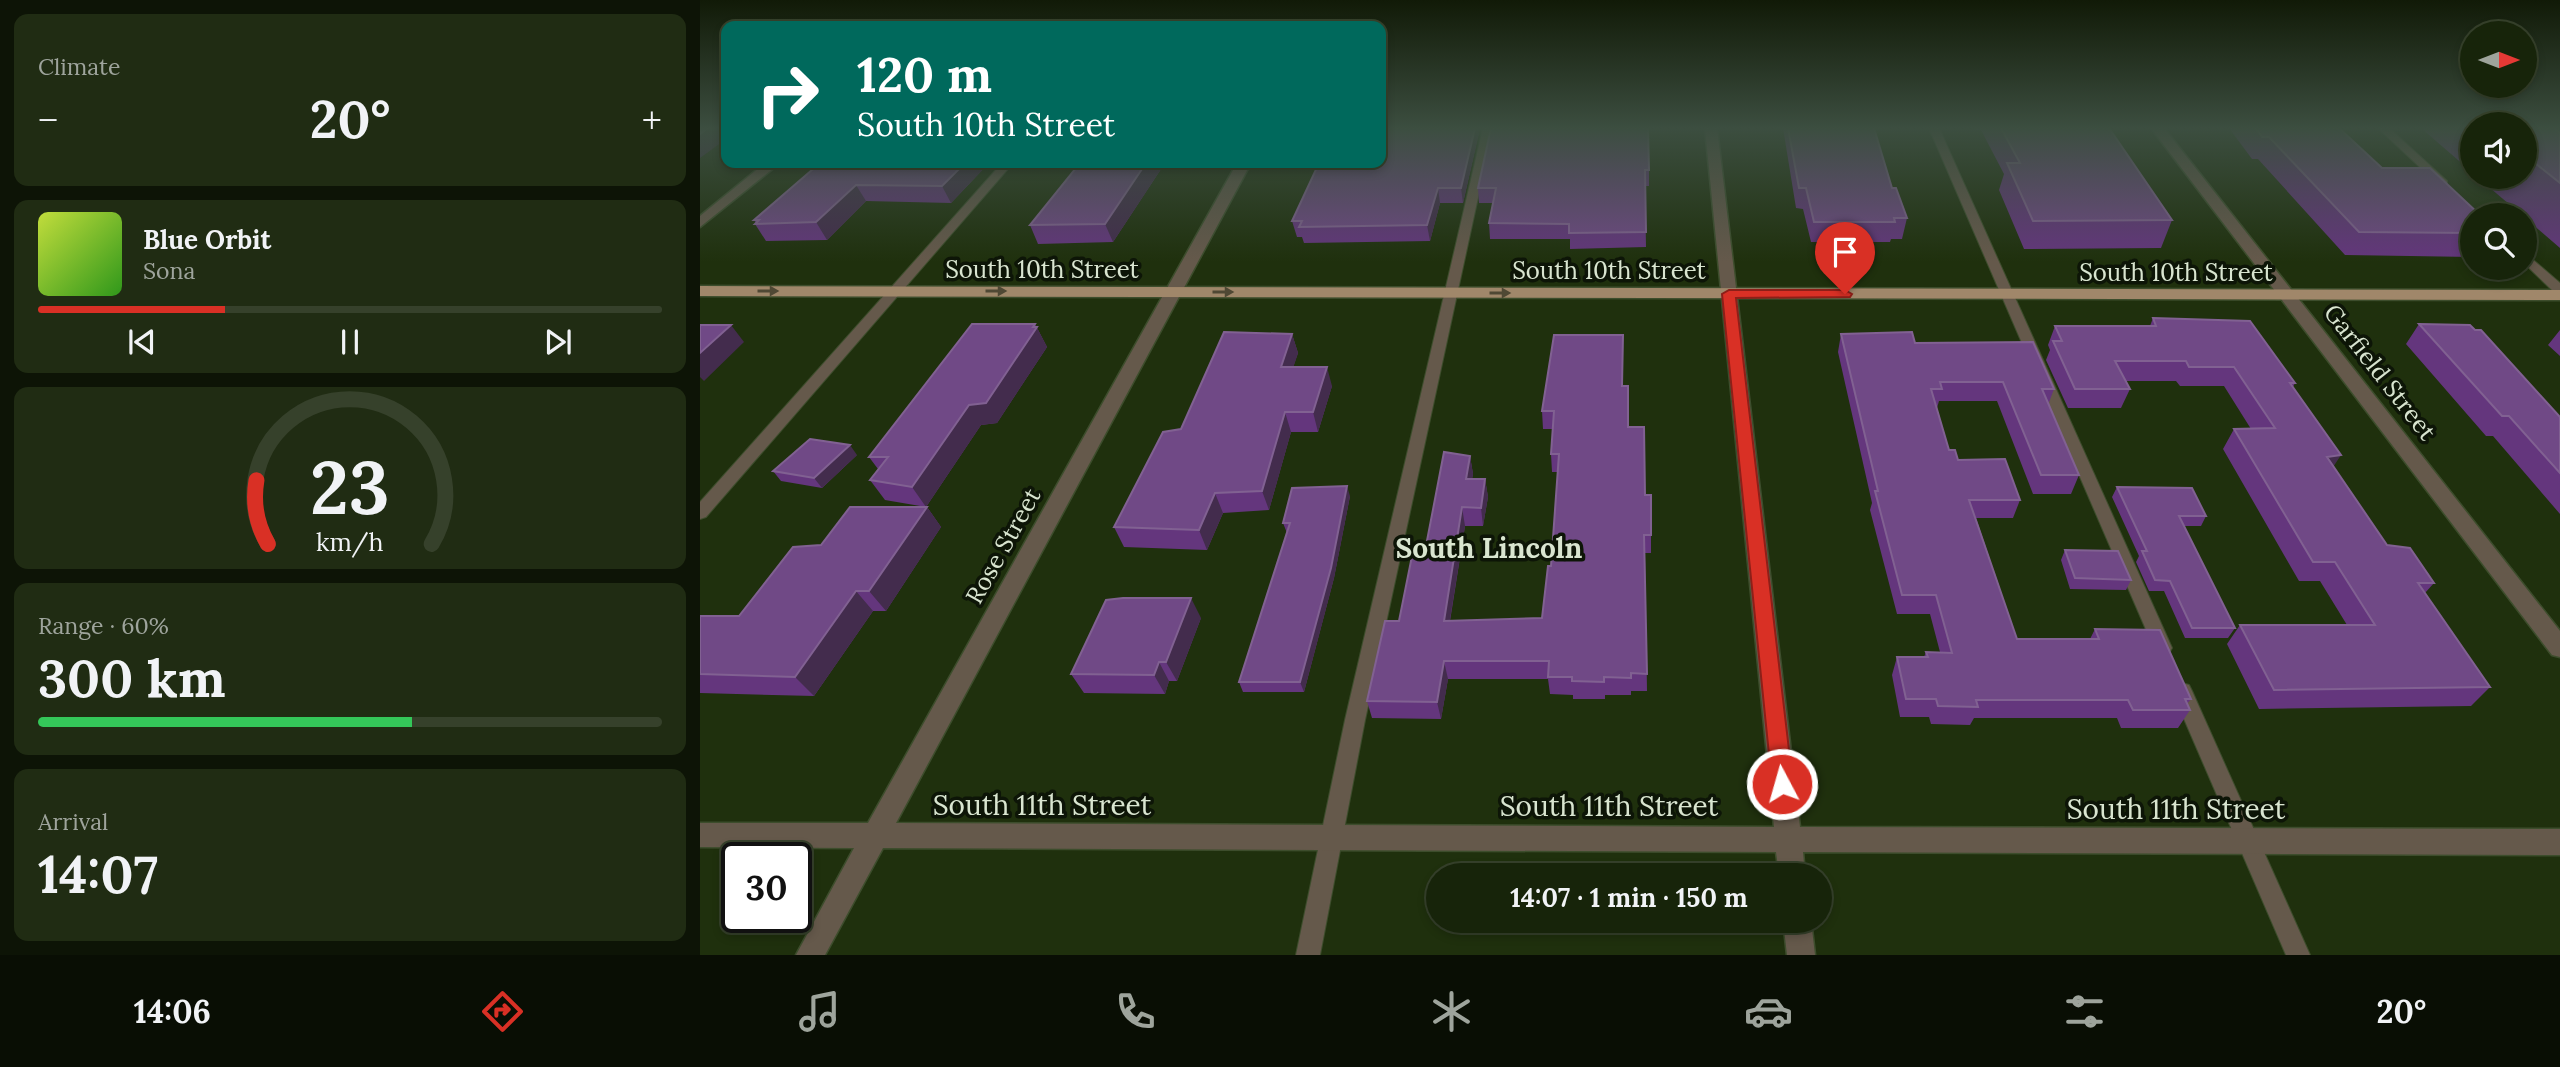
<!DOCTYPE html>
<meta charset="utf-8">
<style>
body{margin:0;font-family:Lora,serif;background:#202c13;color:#f1f3f6;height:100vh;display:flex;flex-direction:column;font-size:26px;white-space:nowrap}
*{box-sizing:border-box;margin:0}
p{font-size:23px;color:#9ea49c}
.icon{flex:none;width:38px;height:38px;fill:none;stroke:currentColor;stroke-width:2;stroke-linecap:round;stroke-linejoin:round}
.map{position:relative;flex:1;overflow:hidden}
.side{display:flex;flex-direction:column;gap:14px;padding:14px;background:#0d1406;width:700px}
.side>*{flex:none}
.hud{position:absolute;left:21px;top:21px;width:665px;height:147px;border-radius:14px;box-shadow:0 4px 10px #0003,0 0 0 2px #36412b;background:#00695c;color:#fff;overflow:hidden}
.needle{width:46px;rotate:90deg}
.controls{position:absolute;left:1760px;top:21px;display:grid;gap:14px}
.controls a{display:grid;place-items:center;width:77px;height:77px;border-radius:50%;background:#17240a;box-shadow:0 4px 10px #0003,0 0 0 2px #36412b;font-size:35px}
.speed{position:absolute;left:21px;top:842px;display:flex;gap:14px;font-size:35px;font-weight:700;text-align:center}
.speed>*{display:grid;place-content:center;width:91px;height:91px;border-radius:50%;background:#17240a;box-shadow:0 4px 10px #0003,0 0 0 2px #36412b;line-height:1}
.speed .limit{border:4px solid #111;border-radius:10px;background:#fff;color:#111}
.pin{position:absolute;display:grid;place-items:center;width:60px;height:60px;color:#fff;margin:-72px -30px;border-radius:50% 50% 50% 0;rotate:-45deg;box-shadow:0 0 7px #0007}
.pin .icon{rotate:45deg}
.me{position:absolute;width:77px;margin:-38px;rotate:354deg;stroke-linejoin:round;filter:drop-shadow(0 0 5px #0008)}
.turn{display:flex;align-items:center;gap:24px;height:147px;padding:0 21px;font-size:32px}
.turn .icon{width:91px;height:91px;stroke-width:2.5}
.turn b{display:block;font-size:49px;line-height:60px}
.big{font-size:52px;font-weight:700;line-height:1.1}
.side .tile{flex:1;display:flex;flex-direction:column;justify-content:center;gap:10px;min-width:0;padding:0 24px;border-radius:14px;background:#202c13}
.side .dial{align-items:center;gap:0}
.dial svg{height:182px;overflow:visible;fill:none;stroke:#36412b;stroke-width:7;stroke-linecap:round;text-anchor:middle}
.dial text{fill:#f1f3f6;stroke:none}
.song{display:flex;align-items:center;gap:21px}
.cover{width:84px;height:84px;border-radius:10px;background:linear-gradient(135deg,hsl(70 70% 55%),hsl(110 70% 35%))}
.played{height:7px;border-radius:4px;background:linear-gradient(90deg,#d93025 30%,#36412b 30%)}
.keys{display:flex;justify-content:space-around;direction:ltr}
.heat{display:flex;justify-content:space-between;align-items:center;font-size:38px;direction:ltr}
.charge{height:10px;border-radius:5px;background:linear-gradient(90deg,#34c759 60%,#36412b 0)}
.trip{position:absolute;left:726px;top:863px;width:406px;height:70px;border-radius:35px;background:#17240a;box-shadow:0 4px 10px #0003,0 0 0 2px #36412b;font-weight:700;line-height:70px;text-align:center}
.tabs{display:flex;height:112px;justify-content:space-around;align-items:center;background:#090e04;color:#9ea49c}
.tabs .icon{width:49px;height:49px}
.tabs .active{color:#d93025}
.tabs b{font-size:32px;color:#f1f3f6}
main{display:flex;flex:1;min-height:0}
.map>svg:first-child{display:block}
</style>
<main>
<section class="side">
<div class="tile"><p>Climate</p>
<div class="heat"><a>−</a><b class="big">20°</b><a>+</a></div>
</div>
<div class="tile">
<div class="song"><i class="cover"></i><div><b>Blue Orbit</b><p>Sona</p></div></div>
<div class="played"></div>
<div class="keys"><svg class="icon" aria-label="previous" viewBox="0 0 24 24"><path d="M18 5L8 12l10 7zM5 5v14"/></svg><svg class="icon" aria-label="pause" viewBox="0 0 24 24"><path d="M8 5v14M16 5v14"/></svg><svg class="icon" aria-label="next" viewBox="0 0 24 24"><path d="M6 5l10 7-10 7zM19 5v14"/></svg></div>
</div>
<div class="tile dial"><svg viewBox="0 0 100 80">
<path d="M14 69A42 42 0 1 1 86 69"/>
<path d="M14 69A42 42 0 0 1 9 41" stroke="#d93025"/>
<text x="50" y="56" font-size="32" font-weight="700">23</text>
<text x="50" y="72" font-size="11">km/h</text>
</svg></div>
<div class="tile"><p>Range · 60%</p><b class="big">300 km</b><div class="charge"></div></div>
<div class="tile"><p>Arrival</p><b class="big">14:07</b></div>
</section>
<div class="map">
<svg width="1860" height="955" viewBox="0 0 1860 955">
<rect width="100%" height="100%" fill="#1f300d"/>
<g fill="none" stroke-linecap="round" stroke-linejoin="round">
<g stroke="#3d4d2c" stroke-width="2">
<path id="service" d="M 783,128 L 793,128 L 665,720 L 620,955 L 596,955 L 645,720 Z
M 1229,128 L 1239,128 L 1472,648 L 1469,653 L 1463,656 L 1457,653 L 1454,648 Z
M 1678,128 L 1689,128 L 1747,181 L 1747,185 L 1739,185 Z
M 302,163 L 313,163 L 6,517 L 0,519 L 0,502 Z
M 1825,253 L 1860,283 L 1860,294 L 1855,293 L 1825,264 Z
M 1482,683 L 1489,685 L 1492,691 L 1610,955 L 1586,955 L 1472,691 L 1475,685 Z"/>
</g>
<g stroke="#3d4d2c" stroke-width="3">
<path id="minor" d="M 1005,128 L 1017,128 L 1100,827 L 1860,829 L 1860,855 L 1103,852 L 1105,875 L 1079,875 L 1076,852 L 183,848 L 125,955 L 96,955 L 154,848 L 0,847 L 0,823 L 168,823 L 537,163 L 551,163 L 196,823 L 1074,827 Z
M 1451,128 L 1464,128 L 1860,631 L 1860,657 L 1852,655 Z
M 65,163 L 80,163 L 0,227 L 0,216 Z
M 1083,920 L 1111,920 L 1115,955 L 1087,955 Z"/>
</g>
<g stroke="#3d4d2c" stroke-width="3">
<path id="primary" d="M 0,286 L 1860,290 L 1860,300 L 0,296 Z"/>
</g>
<use href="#service" fill="#65594b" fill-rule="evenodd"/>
<use href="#minor" fill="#65594b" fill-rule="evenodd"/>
<use href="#primary" fill="#a0876a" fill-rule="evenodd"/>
</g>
<path fill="#64367d" d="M 780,128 L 763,203 L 740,203 L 730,241 L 604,243 L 602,237 L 597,237 L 592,221 L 618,165 L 618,163 L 681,163 Z
M 1083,128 L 1192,128 L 1174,129 L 1192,188 L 1207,218 L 1202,239 L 1191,239 L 1190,242 L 1111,242 L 1103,209 L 1096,208 Z
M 1273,128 L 1409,128 L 1472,220 L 1461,248 L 1324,249 L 1299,190 L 1304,174 L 1281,130 L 1274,130 Z
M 1529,128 L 1639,128 L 1682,168 L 1773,215 L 1773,257 L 1645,255 L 1558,159 L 1552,159 Z
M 1721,128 L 1773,128 L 1773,173 Z
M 1825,128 L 1860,128 L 1860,248 L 1825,218 L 1825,215 L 1822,215 L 1777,177 L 1825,177 Z
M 949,144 L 949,186 L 945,186 L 946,247 L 870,249 L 870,239 L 790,239 L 789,223 L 793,203 L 779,203 L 778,188 Z
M 120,163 L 289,163 L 251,203 L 166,201 L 127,240 L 66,241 L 55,224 L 56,223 L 54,220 Z
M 465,163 L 413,242 L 338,244 L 330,225 Z
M 1453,318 L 1595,383 L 1593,387 L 1633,467 L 1687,545 L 1734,583 L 1725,593 L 1790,687 L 1771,706 L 1559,709 L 1527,644 L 1540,625 L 1647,625 L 1620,581 L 1599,581 L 1523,449 L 1534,429 L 1551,429 L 1524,386 L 1480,386 L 1476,381 L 1426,381 L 1430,389 L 1421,408 L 1368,408 L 1346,360 L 1350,350 L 1348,345 L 1355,326 L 1450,326 Z
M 335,324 L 347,347 L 297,423 L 281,425 L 226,507 L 185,500 L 170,480 L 178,469 L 169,457 Z
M 1719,324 L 1860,417 L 1860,514 L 1793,436 L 1786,436 L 1706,344 Z
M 1860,330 L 1860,356 L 1848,345 Z
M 592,334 L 598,353 L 593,367 L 632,386 L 618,432 L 591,432 L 569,510 L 523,513 L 507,550 L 424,547 L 414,527 L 481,429 Z
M 1141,334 L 1215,343 L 1354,389 L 1348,405 L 1379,475 L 1371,494 L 1333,494 L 1297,401 L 1239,401 L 1237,408 L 1249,450 L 1258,460 L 1320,500 L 1313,518 L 1276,518 L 1317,639 L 1390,639 L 1395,629 L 1491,699 L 1487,704 L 1490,710 L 1478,728 L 1421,728 L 1417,718 L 1274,718 L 1270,725 L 1231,724 L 1229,717 L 1200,717 L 1192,675 L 1197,657 L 1224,657 L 1226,652 L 1240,652 L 1230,614 L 1197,614 L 1170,510 L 1172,503 L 1138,352 Z
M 923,353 L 922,386 L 928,427 L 945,495 L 951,535 L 951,553 L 945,553 L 947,691 L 931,691 L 931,695 L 905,695 L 905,699 L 873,699 L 873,695 L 850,694 L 848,679 L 748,679 L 741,719 L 672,718 L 667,701 L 699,621 L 726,546 L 770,456 L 773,474 L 772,479 L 785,479 L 788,497 L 783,526 L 765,526 L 750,621 L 842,618 L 851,566 L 858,472 L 852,472 L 851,454 L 853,429 L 843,429 L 842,411 Z
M 157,455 L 122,488 L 81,481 L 73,471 Z
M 1417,487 L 1506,516 L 1501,526 L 1484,526 L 1535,628 L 1528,638 L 1485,638 L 1464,591 L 1449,591 L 1436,562 L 1439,556 L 1412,497 Z
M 650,496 L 634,578 L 604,692 L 543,692 L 539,682 L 587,533 L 583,523 Z
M 227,507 L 241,527 L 186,611 L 173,611 L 114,696 L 0,693 L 0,616 L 39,616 L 121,545 Z
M 1365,550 L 1431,580 L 1426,590 L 1370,589 L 1361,560 Z
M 501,618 L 477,681 L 469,681 L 465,694 L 384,693 L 371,674 Z"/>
<path fill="#432c4d" d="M 8,128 L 26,128 L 26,139 L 0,158 L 0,134 Z
M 775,128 L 780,128 L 763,203 L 761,188 Z
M 265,163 L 289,163 L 251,203 L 242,186 Z
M 446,163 L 465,163 L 413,242 L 405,224 Z
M 156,185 L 166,201 L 127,240 L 116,222 Z
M 738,188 L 740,203 L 730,241 L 727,225 Z
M 335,324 L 347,347 L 297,423 L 281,425 L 226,507 L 212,487 L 269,405 Z
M 31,325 L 44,342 L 4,381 L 0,377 L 0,353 Z
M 592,334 L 598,353 L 587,387 L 581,367 Z
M 627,367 L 632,386 L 618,432 L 613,412 Z
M 585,412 L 591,432 L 569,510 L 562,491 Z
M 150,445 L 157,455 L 122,488 L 114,478 Z
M 1641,455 L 1628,475 L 1627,457 Z
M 770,456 L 773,474 L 769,497 L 766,479 Z
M 785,479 L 788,497 L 783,526 L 781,508 Z
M 647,486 L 650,496 L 634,578 L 604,692 L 600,682 Z
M 515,493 L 523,513 L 507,550 L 499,530 Z
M 227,507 L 241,527 L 186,611 L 169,591 Z
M 762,507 L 765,526 L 747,638 L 744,621 Z
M 156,591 L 173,611 L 114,696 L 95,677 Z
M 491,598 L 501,618 L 477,681 L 466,662 Z
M 744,661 L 748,679 L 741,719 L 737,702 Z
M 459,662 L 469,681 L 465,694 L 454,675 Z"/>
<path fill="#704986" stroke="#816192" stroke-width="2" d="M 0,128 L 8,128 L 0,134 Z
M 681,128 L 775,128 L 761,188 L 738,188 L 727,225 L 599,227 L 602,221 L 592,221 L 619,163 L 681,163 Z
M 791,128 L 948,128 L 949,170 L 945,170 L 946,232 L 869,233 L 869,224 L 789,223 L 796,188 L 778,188 Z
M 1088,128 L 1174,128 L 1192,188 L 1196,188 L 1207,218 L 1194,218 L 1195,222 L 1114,222 L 1106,188 L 1099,188 Z
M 1301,128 L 1409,128 L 1472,220 L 1333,221 L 1307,163 L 1320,163 Z
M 1556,128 L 1639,128 L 1682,168 L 1730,168 L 1780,215 L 1773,215 L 1773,233 L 1659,232 L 1569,137 L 1562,137 Z
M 1825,128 L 1853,128 L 1860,133 L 1860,183 L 1825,155 Z
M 120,163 L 265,163 L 242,186 L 156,185 L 116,222 L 55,224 L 59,220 L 54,220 Z
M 380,163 L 446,163 L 405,224 L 330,225 Z
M 1453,318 L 1550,321 L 1595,383 L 1590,383 L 1641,455 L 1627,457 L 1687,545 L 1710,548 L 1734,583 L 1718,583 L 1790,687 L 1574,690 L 1540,625 L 1675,625 L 1635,562 L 1613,562 L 1534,429 L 1575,428 L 1534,367 L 1489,367 L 1486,361 L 1415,361 L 1430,389 L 1375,389 L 1353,341 L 1362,341 L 1355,326 L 1456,326 Z
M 272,324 L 335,324 L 333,327 L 337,327 L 286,403 L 269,405 L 212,487 L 170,480 L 188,457 L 169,457 Z
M 1719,324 L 1770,325 L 1775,330 L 1781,330 L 1860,417 L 1860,473 L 1809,416 L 1802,416 Z
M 0,325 L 31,325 L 0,353 Z
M 524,332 L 592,334 L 581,367 L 627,367 L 613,412 L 585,412 L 562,491 L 515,493 L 499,530 L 414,527 L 463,432 L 481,429 Z
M 1212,332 L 1215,343 L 1333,342 L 1354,389 L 1342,389 L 1379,475 L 1341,475 L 1303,382 L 1240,382 L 1242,389 L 1231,389 L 1249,450 L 1255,450 L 1258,460 L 1305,459 L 1320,500 L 1269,500 L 1317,639 L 1399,639 L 1395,629 L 1460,630 L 1491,699 L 1485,699 L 1490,710 L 1433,710 L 1428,700 L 1276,700 L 1278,707 L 1238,706 L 1236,699 L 1206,699 L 1197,657 L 1228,657 L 1226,652 L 1252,653 L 1236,595 L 1202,595 L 1175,491 L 1178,491 L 1141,334 Z
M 854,335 L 923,335 L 922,386 L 928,386 L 928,427 L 944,427 L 945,495 L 951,495 L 951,535 L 944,535 L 947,674 L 931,673 L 931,678 L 904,677 L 904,682 L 872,681 L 872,677 L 848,677 L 849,661 L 744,661 L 737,702 L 667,701 L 685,621 L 699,621 L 714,546 L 726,546 L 744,452 L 770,456 L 766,479 L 785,479 L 781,508 L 762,507 L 744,621 L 842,618 L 848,566 L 851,566 L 859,454 L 851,454 L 854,411 L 842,411 Z
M 110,439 L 150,445 L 114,478 L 73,471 Z
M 647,486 L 631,568 L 600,682 L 539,682 L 590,523 L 583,523 L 592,488 Z
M 1417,487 L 1492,488 L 1506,516 L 1479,516 L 1535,628 L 1492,628 L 1470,581 L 1455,580 L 1442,551 L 1447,551 Z
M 150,507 L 227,507 L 169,591 L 156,591 L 95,677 L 0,674 L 0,616 L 39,616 L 93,547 L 121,545 Z
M 1365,550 L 1418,551 L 1431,580 L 1375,578 Z
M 423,598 L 491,598 L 466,662 L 459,662 L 454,675 L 371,674 L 406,600 Z"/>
<defs><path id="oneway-solid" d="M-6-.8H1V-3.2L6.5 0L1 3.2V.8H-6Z" transform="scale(1.75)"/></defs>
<g fill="#4f4834">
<use href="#oneway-solid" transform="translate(68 291)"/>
<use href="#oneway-solid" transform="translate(296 291)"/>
<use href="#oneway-solid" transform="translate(523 292)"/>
<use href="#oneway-solid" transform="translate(800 293)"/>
</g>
<linearGradient id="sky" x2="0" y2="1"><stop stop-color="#111a07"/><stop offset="0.49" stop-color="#3c4e40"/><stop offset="1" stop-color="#3c4e40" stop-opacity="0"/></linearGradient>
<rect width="1860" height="262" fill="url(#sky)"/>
<path fill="#d93025" stroke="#8d1f18" stroke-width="2" d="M 1145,290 L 1152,294 L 1150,297 L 1036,298 L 1093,784 L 1090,790 L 1082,793 L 1075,790 L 1072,784 L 1022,294 L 1029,290 Z"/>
<g text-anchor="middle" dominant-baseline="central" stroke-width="7" stroke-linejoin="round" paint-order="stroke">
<g font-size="24" fill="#d9e5d0" stroke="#0d1507">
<text x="342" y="269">South 10th Street</text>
<text x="909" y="270">South 10th Street</text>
<text x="1476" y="272">South 10th Street</text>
<text transform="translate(1680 372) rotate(52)">Garfield Street</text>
<text transform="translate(303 546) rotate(-61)">Rose Street</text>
</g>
<g font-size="28" font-weight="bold" fill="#d9e5d0" stroke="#0d1507">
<text x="789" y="548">South Lincoln</text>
</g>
<g font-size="28" fill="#d9e5d0" stroke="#0d1507">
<text x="342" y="805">South 11th Street</text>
<text x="909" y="806">South 11th Street</text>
<text x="1476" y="809">South 11th Street</text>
</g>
</g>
</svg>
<div class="controls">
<a><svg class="needle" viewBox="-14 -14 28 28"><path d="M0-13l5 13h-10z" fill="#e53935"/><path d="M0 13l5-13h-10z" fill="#9ea49c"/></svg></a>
<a><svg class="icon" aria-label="sound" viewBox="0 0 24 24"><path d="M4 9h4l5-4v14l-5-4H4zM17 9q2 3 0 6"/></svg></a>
<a><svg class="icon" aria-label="search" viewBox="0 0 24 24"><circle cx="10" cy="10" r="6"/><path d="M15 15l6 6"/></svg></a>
</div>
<div class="speed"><div class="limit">30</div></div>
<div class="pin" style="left:1145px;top:294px;background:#d93025"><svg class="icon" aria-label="arrive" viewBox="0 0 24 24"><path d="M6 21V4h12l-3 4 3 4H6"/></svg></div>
<svg class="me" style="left:1082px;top:784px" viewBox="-20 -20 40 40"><circle r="17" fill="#d93025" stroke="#fff" stroke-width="3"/><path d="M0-11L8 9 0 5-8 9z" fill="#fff"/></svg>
<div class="trip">14:07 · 1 min · 150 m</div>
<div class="hud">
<div class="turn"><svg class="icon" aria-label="right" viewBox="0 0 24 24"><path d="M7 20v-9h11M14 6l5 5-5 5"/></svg><div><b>120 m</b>South 10th Street</div></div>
</div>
</div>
</main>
<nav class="tabs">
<b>14:06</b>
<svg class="icon active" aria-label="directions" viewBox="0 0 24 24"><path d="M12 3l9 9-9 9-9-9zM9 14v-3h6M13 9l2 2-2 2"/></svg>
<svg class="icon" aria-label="music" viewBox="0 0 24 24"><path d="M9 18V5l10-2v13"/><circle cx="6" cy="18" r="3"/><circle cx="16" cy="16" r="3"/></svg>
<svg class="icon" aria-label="phone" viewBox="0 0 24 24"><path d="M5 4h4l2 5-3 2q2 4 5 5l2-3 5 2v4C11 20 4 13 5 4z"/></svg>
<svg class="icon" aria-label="climate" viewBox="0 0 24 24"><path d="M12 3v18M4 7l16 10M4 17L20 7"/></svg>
<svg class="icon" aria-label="car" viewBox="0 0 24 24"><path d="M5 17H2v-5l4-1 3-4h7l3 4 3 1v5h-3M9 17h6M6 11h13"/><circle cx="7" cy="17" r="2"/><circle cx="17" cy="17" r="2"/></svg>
<svg class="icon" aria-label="filters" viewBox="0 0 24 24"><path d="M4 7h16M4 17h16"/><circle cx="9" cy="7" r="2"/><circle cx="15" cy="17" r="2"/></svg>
<b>20°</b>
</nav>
